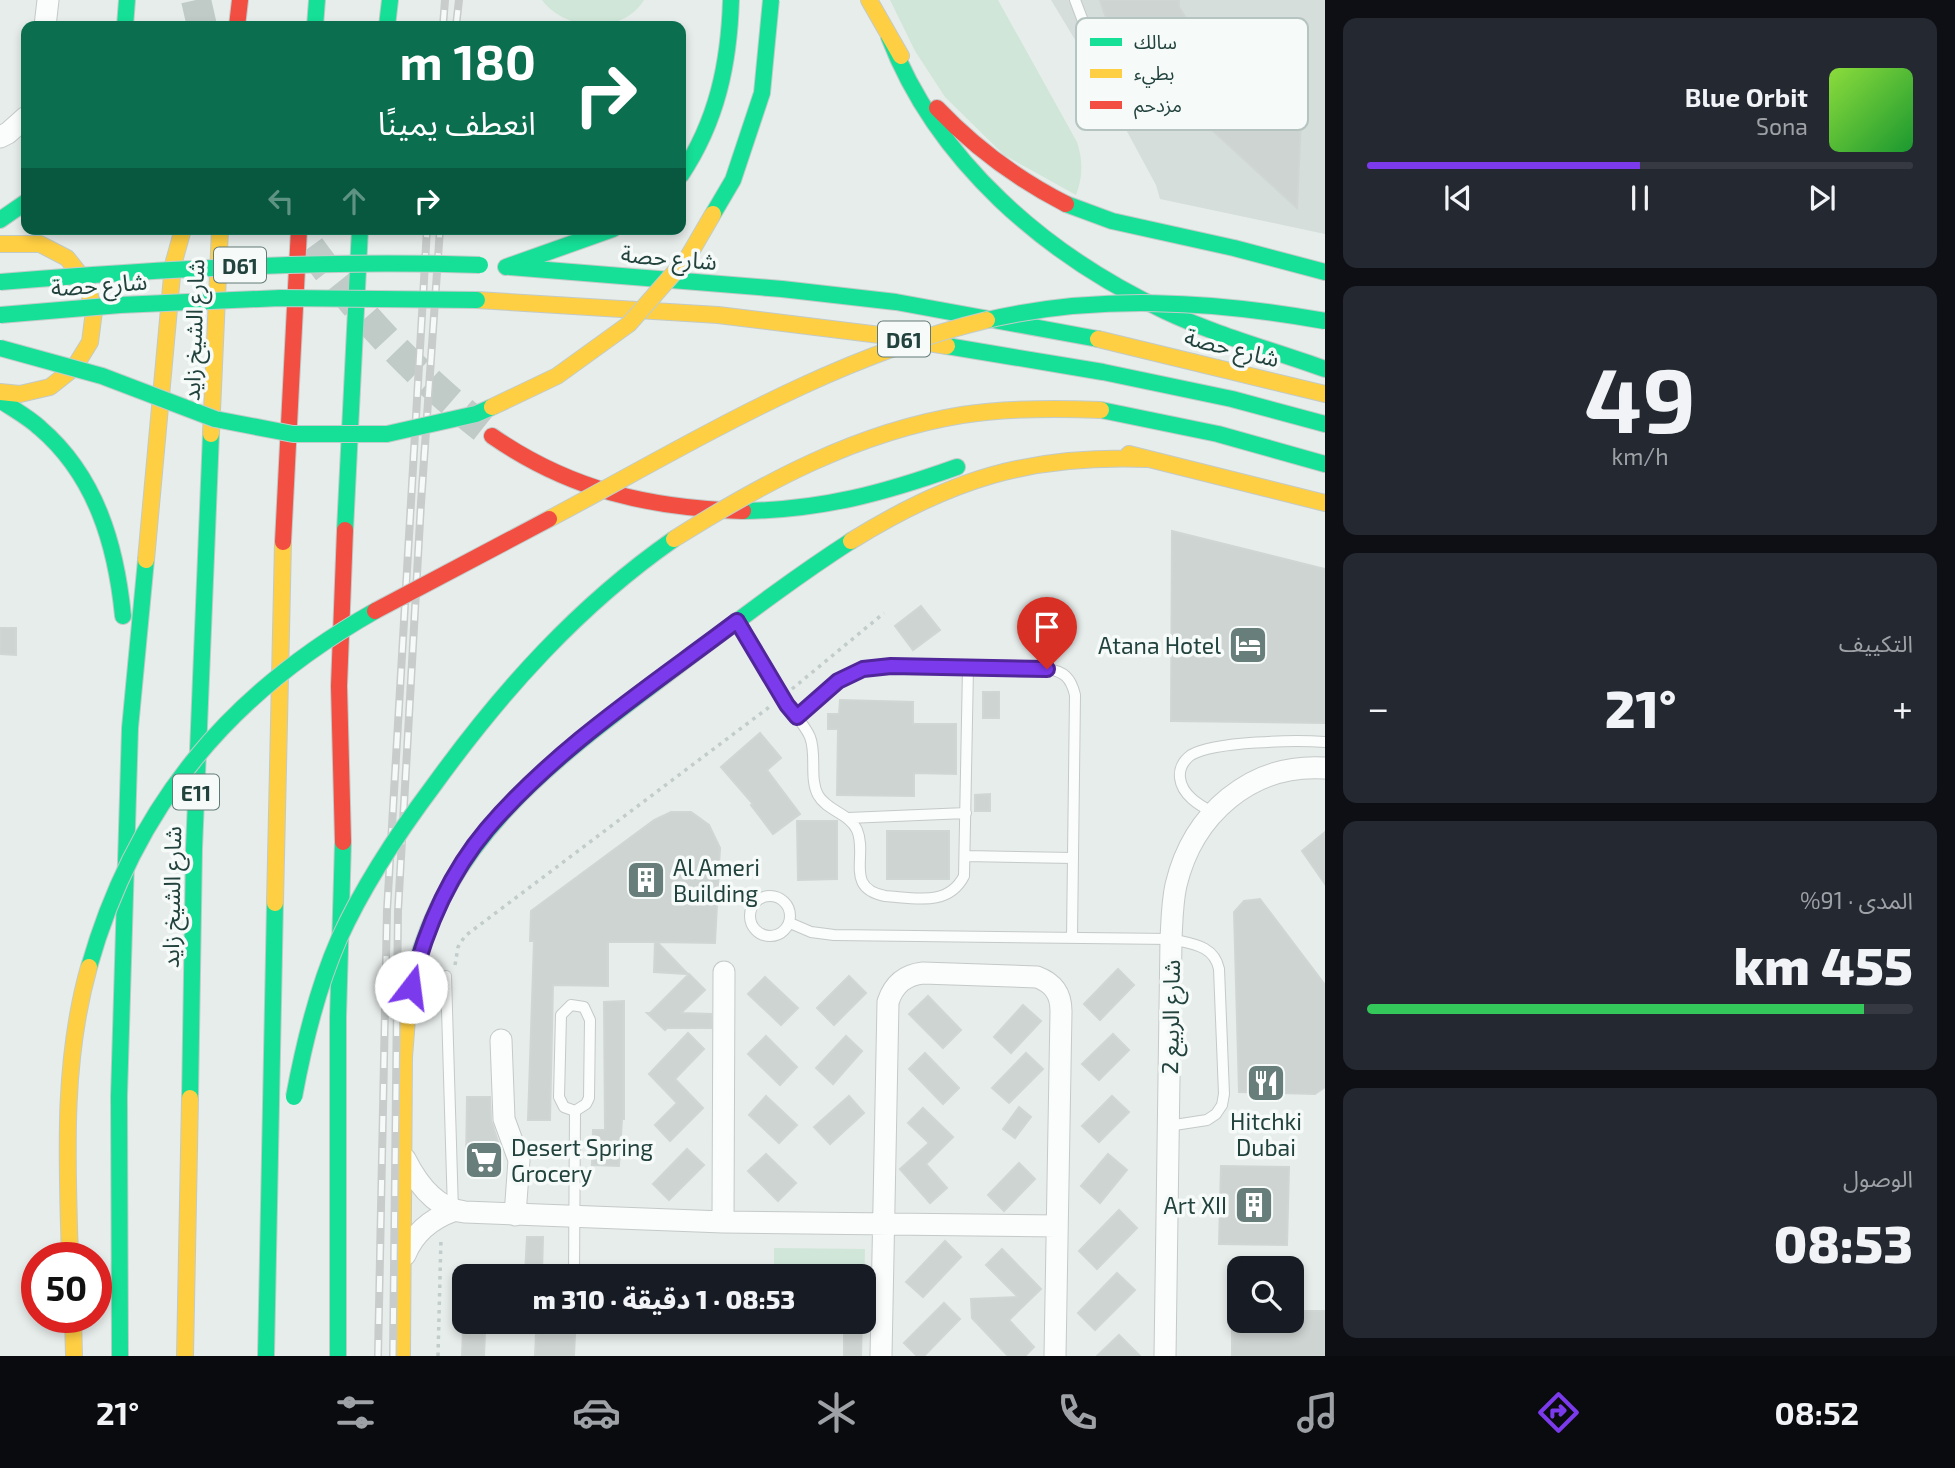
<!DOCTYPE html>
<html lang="ar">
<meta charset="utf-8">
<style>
body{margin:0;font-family:"Exo 2","Noto Sans Arabic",sans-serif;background:#242831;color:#f1f3f6;direction:rtl;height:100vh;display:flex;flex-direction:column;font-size:26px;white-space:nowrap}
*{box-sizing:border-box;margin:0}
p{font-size:23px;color:#9ea1a6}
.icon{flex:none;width:38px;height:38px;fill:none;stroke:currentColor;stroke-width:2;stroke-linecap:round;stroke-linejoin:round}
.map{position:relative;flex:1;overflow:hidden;direction:ltr}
.details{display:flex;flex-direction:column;gap:18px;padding:18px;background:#0d0f14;width:630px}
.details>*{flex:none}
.hud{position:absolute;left:21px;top:21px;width:665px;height:214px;border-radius:14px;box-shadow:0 4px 10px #0003;direction:rtl;background:#0b6e4f;color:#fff;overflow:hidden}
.fabs{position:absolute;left:1227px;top:1256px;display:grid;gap:14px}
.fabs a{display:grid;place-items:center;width:77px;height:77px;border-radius:14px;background:#171b24;box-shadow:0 4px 10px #0003;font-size:35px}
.speed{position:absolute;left:21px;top:1242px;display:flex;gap:14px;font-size:35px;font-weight:700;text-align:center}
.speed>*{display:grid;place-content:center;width:91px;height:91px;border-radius:50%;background:#171b24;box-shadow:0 4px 10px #0003;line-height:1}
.speed .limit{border:10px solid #d22;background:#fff;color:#111}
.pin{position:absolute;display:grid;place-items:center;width:60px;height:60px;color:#fff;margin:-72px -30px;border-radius:50% 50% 50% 0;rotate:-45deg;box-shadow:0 0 7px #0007}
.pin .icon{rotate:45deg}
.me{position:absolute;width:77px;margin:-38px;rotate:15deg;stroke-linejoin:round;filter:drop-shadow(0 0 5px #0008)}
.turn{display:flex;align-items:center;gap:24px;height:147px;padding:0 35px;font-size:32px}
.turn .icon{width:91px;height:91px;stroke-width:2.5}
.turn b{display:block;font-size:49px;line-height:60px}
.lanes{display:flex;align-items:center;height:66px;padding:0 35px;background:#0003;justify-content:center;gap:35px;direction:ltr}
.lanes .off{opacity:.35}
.big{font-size:52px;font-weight:800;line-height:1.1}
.details .card{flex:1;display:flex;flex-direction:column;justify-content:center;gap:10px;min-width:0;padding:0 24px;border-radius:14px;background:#242831}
.details .dial{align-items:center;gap:0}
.dial b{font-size:91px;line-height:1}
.song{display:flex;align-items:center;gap:21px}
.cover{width:84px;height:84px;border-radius:10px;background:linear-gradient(135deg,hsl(90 70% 55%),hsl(130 70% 35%))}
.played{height:7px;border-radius:4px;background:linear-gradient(90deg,#7c3aed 50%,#363941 50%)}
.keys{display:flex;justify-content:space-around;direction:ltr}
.heat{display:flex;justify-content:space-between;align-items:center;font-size:38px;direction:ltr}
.charge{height:10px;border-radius:5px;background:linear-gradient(90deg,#34c759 91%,#363941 0)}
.trip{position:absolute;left:452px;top:1264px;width:424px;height:70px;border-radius:14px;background:#171b24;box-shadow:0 4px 10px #0003;font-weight:800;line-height:70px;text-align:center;direction:rtl}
.menu{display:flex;height:112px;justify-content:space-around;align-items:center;background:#090b0e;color:#9ea1a6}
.menu .icon{width:49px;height:49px}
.menu .active{color:#7c3aed}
.menu b{font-size:32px;color:#f1f3f6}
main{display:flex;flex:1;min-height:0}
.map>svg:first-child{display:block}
</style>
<main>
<section class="details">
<div class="card">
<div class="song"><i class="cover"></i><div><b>Blue Orbit</b><p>Sona</p></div></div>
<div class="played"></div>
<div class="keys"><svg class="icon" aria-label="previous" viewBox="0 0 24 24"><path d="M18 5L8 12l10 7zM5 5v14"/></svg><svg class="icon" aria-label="pause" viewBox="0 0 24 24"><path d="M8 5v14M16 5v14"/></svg><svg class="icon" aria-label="next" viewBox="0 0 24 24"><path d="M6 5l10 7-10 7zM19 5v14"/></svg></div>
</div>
<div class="card dial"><b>49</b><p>km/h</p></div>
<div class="card"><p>التكييف</p>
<div class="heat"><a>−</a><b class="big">21°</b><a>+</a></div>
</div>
<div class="card"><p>المدى · 91%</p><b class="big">455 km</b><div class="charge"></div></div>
<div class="card"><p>الوصول</p><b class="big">08:53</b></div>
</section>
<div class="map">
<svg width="1325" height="1356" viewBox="0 0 1325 1356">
<rect width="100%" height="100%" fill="#e7edeb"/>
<path fill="#d5dedb" d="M 1051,0 L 1325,0 L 1325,234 L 1160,199 L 1156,185 L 1097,76 Z"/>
<path fill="#d0e6d9" d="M 542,0 L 644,0 C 622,36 565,31 542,0 Z
M 890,0 L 998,0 L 1077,142 C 1083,160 1083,177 1076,195 L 1004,155 L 945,97 L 915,51 Z
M 774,1248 L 865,1249 L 864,1306 L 863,1276 L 774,1276 Z"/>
<path fill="#ced4d2" stroke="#d0d6d4" stroke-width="2" d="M 1100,0 L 1179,0 L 1179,7 L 1186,18 L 1301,119 L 1297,208 L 1113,39 Z
M 1172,531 L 1325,569 L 1325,723 L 1171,721 Z
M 921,606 L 940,630 L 913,650 L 895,626 Z
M 0,628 L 16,628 L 16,655 L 0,654 Z
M 983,692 L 999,692 L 999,718 L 983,718 Z
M 840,700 L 913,702 L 913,724 L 956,724 L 956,774 L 914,773 L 914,796 L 837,795 L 838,729 L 828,729 L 828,714 L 839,714 Z
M 760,733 L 781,758 L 767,770 L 800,814 L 773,834 L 751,805 L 753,804 L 721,767 Z
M 990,794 L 990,811 L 975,811 L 975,795 Z
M 671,812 L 691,812 L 709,825 L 720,848 L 715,943 L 657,942 L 688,974 L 654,972 L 655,942 L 608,942 L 608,986 L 553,985 L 550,1120 L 528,1120 L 534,941 L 530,941 L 531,911 L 654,820 Z
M 797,821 L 837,821 L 837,879 L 798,880 Z
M 887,831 L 949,831 L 949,879 L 887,879 Z
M 1325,832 L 1325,884 L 1302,851 Z
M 1260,899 L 1325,985 L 1325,1087 L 1315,1094 L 1239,1092 L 1234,912 L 1244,901 Z
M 1118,969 L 1134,985 L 1100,1020 L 1084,1004 Z
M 689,974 L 705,990 L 681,1013 L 711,1014 L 711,1028 L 667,1028 L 665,1030 L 647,1013 L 650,1013 Z
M 849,976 L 866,993 L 834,1025 L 817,1008 Z
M 765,977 L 798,1008 L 781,1025 L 748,994 Z
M 928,996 L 961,1030 L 943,1048 L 909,1014 Z
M 624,1001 L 624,1119 L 622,1119 L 619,1166 L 592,1165 L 593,1130 L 605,1130 L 604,1002 Z
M 1023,1005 L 1041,1021 L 1011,1053 L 994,1037 Z
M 688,1033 L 704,1049 L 675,1079 L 703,1108 L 670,1141 L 655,1125 L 677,1103 L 649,1074 Z
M 1113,1034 L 1129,1050 L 1099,1080 L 1082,1064 Z
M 766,1036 L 797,1067 L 780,1085 L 748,1054 Z
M 846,1036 L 862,1051 L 833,1084 L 816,1068 Z
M 925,1053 L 959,1088 L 943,1104 L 909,1069 Z
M 1026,1053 L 1043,1069 L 1009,1103 L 992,1088 Z
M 766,1096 L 797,1125 L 779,1143 L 749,1115 Z
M 849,1096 L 864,1113 L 830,1144 L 814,1127 Z
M 1112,1096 L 1129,1112 L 1099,1142 L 1082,1126 Z
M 467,1097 L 490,1097 L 491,1120 L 498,1142 L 498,1167 L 466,1166 Z
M 1019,1107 L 1031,1117 L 1015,1138 L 1003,1129 Z
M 923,1108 L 953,1137 L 926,1164 L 947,1188 L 930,1203 L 900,1169 L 929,1143 L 908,1123 Z
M 687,1149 L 704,1165 L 669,1200 L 653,1184 Z
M 766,1154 L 796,1183 L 778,1201 L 748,1171 Z
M 1108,1154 L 1127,1170 L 1100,1203 L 1081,1186 Z
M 1019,1163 L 1035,1179 L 1004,1211 L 988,1195 Z
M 1221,1166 L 1289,1167 L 1287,1245 L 1219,1244 Z
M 1119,1210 L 1137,1228 L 1097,1269 L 1079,1251 Z
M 527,1237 L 543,1237 L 542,1274 L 525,1274 Z
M 945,1241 L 961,1257 L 923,1297 L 906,1282 Z
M 1002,1249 L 1041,1289 L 1009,1320 L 1034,1347 L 1025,1356 L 1008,1356 L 972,1318 L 971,1299 L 1018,1297 L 986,1265 Z
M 1117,1273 L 1135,1290 L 1095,1330 L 1078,1313 Z
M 944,1303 L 960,1319 L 924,1356 L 917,1356 L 904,1343 Z
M 1292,1311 L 1325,1311 L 1325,1356 L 1232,1356 L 1232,1321 L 1292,1321 Z
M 844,1321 L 862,1321 L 861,1356 L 844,1356 Z
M 463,1331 L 485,1332 L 484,1356 L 462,1356 Z
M 536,1333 L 575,1335 L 574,1356 L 535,1356 Z
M 1119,1335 L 1140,1356 L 1097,1356 Z"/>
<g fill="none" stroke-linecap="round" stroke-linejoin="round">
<path stroke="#c0cbc8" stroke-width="30" stroke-dasharray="30 15" stroke-linecap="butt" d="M 196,0 L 202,26
M 310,247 C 360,316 416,375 483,428"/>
<g stroke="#c4cac8" stroke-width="12">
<path id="lane" d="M 1075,0 L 1086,29
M 739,623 C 754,650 769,676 785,702 C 793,714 804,723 810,737 C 817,755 809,778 818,795 C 827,811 849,813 857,830 C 868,856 844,888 885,896 C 915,898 948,907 964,876 L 968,668
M 797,717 C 822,695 843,673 877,666 L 1047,669 C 1064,671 1071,678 1075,695 L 1072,938
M 1212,812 C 1199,805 1182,795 1180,778 C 1179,769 1183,761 1191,755 C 1215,741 1296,740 1325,742
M 848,818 L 966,813
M 966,856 L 1073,858
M750 916a20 20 0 1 1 40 0a20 20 0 1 1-40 0Z
M 790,923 L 811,932 L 834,935 L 1171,939 C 1192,944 1214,945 1219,969 L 1224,1094 L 1222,1105 L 1216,1114 L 1207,1120 L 1168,1126
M 446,976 L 453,1211
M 571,1005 L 584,1007 L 590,1020 L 589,1098 L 586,1104 L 575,1111 L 564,1107 L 559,1097 L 561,1015 Z
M 574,1276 L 575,1111"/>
</g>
<g stroke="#c4cac8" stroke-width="23">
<path id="street" d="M 45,26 L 48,0
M 0,137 L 8,133 L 26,117
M 501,1040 L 504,1119 L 519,1160 L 515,1215
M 405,1159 C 417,1183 436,1209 465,1212 L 723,1222 L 1057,1226
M 723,1222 L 724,972
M 405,1255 C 414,1233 431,1219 453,1211
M 881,1356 L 888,1002 C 894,984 905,975 923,973 L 1037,977 C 1053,983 1061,993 1061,1011 L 1055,1356
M 1165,1356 L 1171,939 C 1172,921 1172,903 1176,885 C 1193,814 1251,763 1325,768"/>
</g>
<g stroke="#c2cac8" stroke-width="18">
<path id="fast" d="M 125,26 L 127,0
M 315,26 L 317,0
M 387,26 L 390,0
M 889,37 C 937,162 1046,255 1165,311 C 1216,335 1272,350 1325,369
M 681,175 C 717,121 729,64 731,0
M 1066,204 L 1112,221 L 1234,248 L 1325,272
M 0,220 L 26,202
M 506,267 L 613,229
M 510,267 L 782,289 L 896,302 L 1098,339
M 947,346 L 1103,372 L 1232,399 L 1325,424
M 0,400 C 13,409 28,417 40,428 C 96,476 116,545 123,616
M 1101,410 L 1218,434 L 1325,464
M 743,511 C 822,510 884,493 957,467
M 345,530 L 360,229
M 415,970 C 450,829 570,748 679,665 C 736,622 792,579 851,541
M 190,1098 L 194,849 L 211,434
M 120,1356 L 119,1096 L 130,728 L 146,560
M 266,1356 L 275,903
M 338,1356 L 338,1017 L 343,842"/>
</g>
<g stroke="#c2cac8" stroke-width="18">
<path id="slow" d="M 869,0 L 901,56
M 0,244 L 40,244 L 67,258 L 86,282 L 94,311 L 90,342 L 74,368 L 50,387 L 20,394 L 0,392
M 477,300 L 718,315 L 880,335 L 947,346
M 1098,339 L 1325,394
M 211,434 L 220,229
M 1129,454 L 1325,503
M 851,541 C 951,479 1028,455 1146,459
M 146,560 L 173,265 L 183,229
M 275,903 L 283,542
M 73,1318 L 74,1356
M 185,1356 L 190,1098
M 402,1356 L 404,1057 L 408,1007 L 415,970"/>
</g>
<g stroke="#c2cac8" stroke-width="18">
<path id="jam" d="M 237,26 L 240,0
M 937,108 C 975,148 1017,179 1066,204
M 492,436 C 570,490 649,508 743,511
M 283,542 L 299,229
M 343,842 L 339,686 L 345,530"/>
</g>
<path stroke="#c2ccca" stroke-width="3.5" stroke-dasharray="3.5 5" stroke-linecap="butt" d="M 792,689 L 884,613
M 455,965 L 458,947 L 465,936 L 772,705
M 438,1356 L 441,1238"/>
<use href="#lane" stroke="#fbfcfc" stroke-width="10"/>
<use href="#street" stroke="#fbfcfc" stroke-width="21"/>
<use href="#fast" stroke="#16e098" stroke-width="16"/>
<use href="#slow" stroke="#ffcf43" stroke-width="16"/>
<use href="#jam" stroke="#f24e42" stroke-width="16"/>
<g stroke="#c8cdcc" stroke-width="8">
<path id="rail" d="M 443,26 L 445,0
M 456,26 L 459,0
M 378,1356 L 387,911 L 427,229
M 393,1356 L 398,911 L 421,503 L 440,229"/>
</g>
<use href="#rail" stroke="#f6fbf9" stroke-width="5" stroke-dasharray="16" stroke-linecap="butt"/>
<g stroke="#c2ccca" stroke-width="18" stroke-linecap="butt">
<path id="fast-bridge" d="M 713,214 L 733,180 L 762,93 L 771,0
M 0,282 C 160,269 319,260 480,265
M 0,315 L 120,305 L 280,298 L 477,300
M 987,320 C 1098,294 1213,301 1325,321
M 0,348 L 102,376 L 215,419 L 293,434 L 387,434 L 476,414 L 492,407
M 89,967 C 135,805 230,693 375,611
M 294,1097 C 304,1043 317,989 339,939 C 364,884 398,833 434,785 C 502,691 578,606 674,539"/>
</g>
<g stroke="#c2ccca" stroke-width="18" stroke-linecap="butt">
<path id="slow-bridge" d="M 492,407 L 557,376 L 629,324 L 688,257 L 713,214
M 549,519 C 692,443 828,358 987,320
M 674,539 C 763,483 857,432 962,415 C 1008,408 1055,408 1101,410
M 70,1258 C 67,1160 62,1062 89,967"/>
</g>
<g stroke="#c2ccca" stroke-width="18" stroke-linecap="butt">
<path id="jam-bridge" d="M 375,611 L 549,519"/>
</g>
<use href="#fast-bridge" stroke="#16e098" stroke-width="16"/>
<use href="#slow-bridge" stroke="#ffcf43" stroke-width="16"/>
<use href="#jam-bridge" stroke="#f24e42" stroke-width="16"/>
</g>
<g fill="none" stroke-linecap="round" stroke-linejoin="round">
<g stroke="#51269a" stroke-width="18">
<path id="route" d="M 411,987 C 425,931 449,874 487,829 C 557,747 651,686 737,621 L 787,705 L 797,717 L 838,681 L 863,669 L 891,666 L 1047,669"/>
</g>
<use href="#route" stroke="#7c3aed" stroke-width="12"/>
</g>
<defs>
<g id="hotel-square" transform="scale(2.0125)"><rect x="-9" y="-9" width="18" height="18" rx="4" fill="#677e7a" stroke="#f6fbf9"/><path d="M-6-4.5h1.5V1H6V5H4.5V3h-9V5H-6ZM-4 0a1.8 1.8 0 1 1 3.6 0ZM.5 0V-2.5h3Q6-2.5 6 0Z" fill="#fff"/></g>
<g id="building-square" transform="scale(2.0125)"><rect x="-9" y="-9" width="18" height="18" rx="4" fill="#677e7a" stroke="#f6fbf9"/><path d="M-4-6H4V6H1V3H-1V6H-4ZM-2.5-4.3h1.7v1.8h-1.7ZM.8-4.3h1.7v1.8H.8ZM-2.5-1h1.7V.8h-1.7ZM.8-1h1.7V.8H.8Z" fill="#fff"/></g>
<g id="restaurant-square" transform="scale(2.0125)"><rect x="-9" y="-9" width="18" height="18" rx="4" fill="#677e7a" stroke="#f6fbf9"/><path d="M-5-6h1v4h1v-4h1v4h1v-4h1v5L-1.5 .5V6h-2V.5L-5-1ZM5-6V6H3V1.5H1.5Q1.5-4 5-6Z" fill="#fff"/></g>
<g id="supermarket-square" transform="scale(2.0125)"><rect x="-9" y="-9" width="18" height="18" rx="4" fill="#677e7a" stroke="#f6fbf9"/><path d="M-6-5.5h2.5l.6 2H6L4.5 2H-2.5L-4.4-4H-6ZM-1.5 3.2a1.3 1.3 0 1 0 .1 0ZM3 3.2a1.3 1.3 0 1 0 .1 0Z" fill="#fff"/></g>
</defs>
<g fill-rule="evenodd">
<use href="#hotel-square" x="1248" y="645"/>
<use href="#building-square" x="646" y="880"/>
<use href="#restaurant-square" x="1266" y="1083"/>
<use href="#supermarket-square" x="484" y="1160"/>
<use href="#building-square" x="1254" y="1205"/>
</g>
<g text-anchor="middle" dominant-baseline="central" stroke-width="7" stroke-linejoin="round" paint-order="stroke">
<g fill="#f6fbf9" stroke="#627a75" stroke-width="2">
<rect x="214" y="247.5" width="52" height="35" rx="5"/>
<rect x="878" y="321.5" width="52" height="35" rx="5"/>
<rect x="173" y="774.5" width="46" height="35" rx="5"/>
</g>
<g font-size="21" font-weight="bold" fill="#22423d">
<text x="240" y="265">D61</text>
<text x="904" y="339">D61</text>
<text x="196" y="792">E11</text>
</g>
<g font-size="23" fill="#22423d" stroke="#f6fbf9">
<text transform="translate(669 257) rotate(5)">شارع حصة</text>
<text transform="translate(99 284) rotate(-4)">شارع حصة</text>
<text transform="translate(193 330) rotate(-88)">شارع الشيخ زايد</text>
<text transform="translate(1232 347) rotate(14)">شارع حصة</text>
<text transform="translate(171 897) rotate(-89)">شارع الشيخ زايد</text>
<text transform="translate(1170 1017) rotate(-89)">شارع الربيع 2</text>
</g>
<g font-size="23" fill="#22423d" stroke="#f6fbf9" text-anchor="end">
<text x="1221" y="645">Atana Hotel</text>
<text x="673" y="867" text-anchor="start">Al Ameri<tspan x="673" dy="26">Building</tspan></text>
<text x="1266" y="1121" text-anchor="middle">Hitchki<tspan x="1266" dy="26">Dubai</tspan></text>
<text x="511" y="1147" text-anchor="start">Desert Spring<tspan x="511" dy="26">Grocery</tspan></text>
<text x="1227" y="1205">Art XII</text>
</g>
</g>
<rect x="1076" y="18" width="232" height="112" rx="10" fill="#f6fbf9" stroke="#b6c4c1" stroke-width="2"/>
<rect x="1090" y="38" width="32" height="8" fill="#16e098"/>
<rect x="1090" y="69" width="32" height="9" fill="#ffcf43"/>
<rect x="1090" y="101" width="32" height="8" fill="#f24e42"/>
<g font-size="19" fill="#22423d">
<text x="1134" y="49">سالك</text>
<text x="1134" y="80">بطيء</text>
<text x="1134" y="112">مزدحم</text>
</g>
</svg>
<div class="fabs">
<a><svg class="icon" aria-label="search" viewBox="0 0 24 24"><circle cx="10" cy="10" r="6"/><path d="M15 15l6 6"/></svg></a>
</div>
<div class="speed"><div class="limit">50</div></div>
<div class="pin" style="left:1047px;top:669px;background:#d93025"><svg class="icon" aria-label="arrive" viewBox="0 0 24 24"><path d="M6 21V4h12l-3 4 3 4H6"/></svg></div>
<svg class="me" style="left:411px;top:987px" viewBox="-20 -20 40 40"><circle r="19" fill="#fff"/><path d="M0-13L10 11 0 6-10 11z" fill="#7c3aed"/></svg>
<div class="trip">08:53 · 1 دقيقة · 310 m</div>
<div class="hud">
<div class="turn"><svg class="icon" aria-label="right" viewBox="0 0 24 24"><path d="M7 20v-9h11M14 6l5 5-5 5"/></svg><div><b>180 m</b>انعطف يمينًا</div></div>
<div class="lanes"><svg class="icon off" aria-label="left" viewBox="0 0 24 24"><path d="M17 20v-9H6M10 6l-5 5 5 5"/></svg><svg class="icon off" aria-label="ahead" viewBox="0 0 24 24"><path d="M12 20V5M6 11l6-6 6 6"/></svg><svg class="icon" aria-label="right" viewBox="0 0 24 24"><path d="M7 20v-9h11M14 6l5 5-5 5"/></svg></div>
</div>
</div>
</main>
<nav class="menu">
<b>08:52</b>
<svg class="icon active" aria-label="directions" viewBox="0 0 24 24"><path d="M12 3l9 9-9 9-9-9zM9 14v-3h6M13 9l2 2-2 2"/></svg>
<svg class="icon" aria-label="music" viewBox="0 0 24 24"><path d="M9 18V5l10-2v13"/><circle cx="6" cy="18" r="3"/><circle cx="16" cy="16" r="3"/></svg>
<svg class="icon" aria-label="phone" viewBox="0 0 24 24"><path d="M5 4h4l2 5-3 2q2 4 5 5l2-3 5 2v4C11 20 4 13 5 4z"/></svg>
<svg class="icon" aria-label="climate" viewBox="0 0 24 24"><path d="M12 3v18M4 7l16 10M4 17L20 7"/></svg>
<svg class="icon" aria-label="car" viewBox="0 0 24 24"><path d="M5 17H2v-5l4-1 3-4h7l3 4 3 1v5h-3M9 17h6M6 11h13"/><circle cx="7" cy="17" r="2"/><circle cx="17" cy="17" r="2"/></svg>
<svg class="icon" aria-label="filters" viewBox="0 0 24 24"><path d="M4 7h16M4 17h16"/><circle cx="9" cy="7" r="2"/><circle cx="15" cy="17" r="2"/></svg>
<b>21°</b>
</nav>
